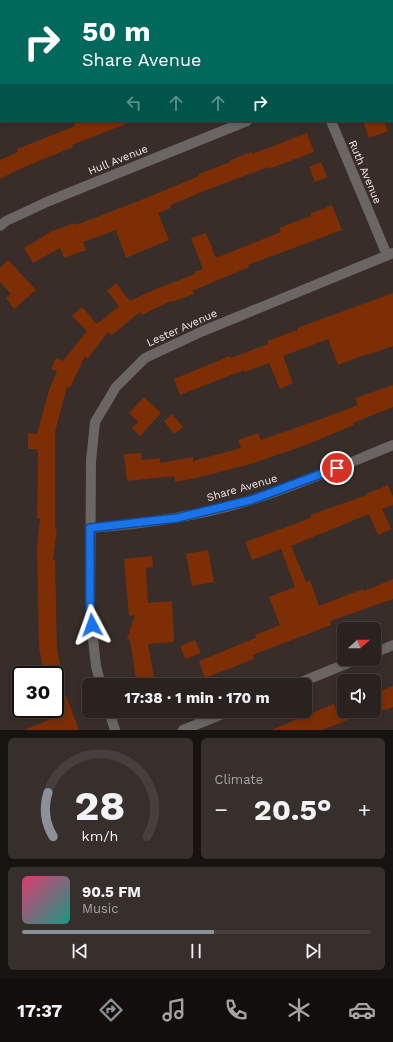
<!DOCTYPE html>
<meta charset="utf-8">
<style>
body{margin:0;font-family:"Work Sans",sans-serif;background:#362f2c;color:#f1f3f6;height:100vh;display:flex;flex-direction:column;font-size:15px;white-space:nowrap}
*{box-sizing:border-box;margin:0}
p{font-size:13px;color:#a5a4a4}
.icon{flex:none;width:22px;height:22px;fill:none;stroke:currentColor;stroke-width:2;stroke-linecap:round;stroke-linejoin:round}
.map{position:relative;height:730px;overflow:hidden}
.side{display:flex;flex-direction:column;gap:8px;padding:8px;background:#171311;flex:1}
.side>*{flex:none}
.guide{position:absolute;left:0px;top:0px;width:393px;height:122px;box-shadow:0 2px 6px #0003,0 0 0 1px #463f3d;background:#00695c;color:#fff;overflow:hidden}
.needle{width:26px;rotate:69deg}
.controls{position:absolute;left:337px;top:622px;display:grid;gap:8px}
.controls a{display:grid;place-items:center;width:44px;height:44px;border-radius:6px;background:#2a221f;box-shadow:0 2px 6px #0003,0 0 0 1px #463f3d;font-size:20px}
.speed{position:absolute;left:12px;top:666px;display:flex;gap:8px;font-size:20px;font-weight:700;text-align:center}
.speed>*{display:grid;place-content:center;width:52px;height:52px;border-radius:50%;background:#2a221f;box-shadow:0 2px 6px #0003,0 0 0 1px #463f3d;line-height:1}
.speed .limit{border:2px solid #111;border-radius:6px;background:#fff;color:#111}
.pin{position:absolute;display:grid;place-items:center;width:34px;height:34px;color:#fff;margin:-17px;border:2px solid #fff;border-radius:50%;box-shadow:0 1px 4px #0007}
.me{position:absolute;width:44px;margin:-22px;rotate:356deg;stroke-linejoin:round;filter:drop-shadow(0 0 3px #0008)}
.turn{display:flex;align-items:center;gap:14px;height:84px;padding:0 16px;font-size:18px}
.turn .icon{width:52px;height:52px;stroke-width:2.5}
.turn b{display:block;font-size:28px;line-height:34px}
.lanes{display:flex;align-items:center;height:38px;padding:0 16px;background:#0003;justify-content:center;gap:20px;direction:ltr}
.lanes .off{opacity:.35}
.big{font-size:30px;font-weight:700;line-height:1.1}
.side .widget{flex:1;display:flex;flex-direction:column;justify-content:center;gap:6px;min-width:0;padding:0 14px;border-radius:6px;background:#362f2c}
.side .dial{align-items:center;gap:0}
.dial svg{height:104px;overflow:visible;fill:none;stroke:#463f3d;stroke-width:7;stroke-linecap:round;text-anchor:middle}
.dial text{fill:#f1f3f6;stroke:none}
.song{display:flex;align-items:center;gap:12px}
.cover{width:48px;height:48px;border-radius:6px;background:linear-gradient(135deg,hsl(340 70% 55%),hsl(170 70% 35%))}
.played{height:4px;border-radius:2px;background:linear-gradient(90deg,#8c9099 55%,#463f3d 55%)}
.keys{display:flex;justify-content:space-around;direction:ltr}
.heat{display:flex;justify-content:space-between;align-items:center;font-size:22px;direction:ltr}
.side .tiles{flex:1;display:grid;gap:8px;grid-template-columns:1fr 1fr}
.widget:last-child{grid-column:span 2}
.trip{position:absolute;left:82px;top:678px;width:230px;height:40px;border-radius:6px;background:#2a221f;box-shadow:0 2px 6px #0003,0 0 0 1px #463f3d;font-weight:700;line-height:40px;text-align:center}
.tab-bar{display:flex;height:64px;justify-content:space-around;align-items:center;background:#110e0c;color:#a5a4a4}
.tab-bar .icon{width:28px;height:28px}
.tab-bar .selected{color:#8c9099}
.tab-bar b{font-size:18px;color:#f1f3f6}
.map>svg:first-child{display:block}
</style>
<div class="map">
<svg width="393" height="730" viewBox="0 0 393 730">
<rect width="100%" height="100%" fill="#382d29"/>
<path fill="#7d2e05" d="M 82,121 L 131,122 L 72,145 L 73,147 L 15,171 L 0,179 L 0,160 L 18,152 L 17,149 L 75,126 L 74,124 Z
M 363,121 L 384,121 L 388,131 L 369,138 Z
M 307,133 L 314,152 L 269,169 L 268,167 L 199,193 L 171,205 L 171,208 L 158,213 L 169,240 L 140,252 L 126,258 L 116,230 L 83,242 L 86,250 L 64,258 L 60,248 L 33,263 L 24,248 L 52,231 L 75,223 L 76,225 L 141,200 L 199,176 L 199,174 L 230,162 L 229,161 L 251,152 L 252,154 Z
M 321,162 L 327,177 L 315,182 L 309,167 Z
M 332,205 L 342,230 L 248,265 L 249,267 L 192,291 L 194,294 L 172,302 L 171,301 L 142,315 L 140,312 L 112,335 L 108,332 L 88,358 L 85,356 L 70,388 L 67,387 L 55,432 L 55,529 L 57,529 L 53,560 L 55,560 L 57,649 L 62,675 L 58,675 L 79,730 L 24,730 L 55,717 L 52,709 L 55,709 L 55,675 L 44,675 L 39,647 L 37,548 L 40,518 L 37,518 L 38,455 L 37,449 L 28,449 L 28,433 L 37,434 L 49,390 L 57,371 L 51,369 L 56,358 L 63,361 L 87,331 L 72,316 L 82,307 L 97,324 L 119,306 L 107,291 L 116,283 L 130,301 L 153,290 L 195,274 L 194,272 L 203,269 L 191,238 L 206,233 L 216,258 L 281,232 L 279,228 L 311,216 L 310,214 Z
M 8,260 L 36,290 L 14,309 L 6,298 L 11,294 L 0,282 L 0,268 Z
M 393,293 L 393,346 L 367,355 L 367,354 L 338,365 L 328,339 L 283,356 L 293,383 L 280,389 L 269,363 L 245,372 L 244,370 L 180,395 L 174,379 L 230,356 L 231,358 L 268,344 L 267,341 L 298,330 L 297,328 Z
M 393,385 L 393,407 L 353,423 L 354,425 L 306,445 L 247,465 L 196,478 L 175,482 L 174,476 L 127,481 L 124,454 L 141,453 L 142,460 L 160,458 L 160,463 L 193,457 L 193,461 L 241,448 L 238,440 L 258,433 L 261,440 L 321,419 L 358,405 L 355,398 Z
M 144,397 L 161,413 L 140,436 L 132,428 L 138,422 L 129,413 Z
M 172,414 L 183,427 L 174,434 L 164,421 Z
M 388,485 L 393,497 L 393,505 L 382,509 L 391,529 L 378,535 L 369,514 L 291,546 L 306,582 L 310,580 L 319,606 L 363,589 L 364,591 L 393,579 L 393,599 L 330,621 L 331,625 L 253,655 L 254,659 L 205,678 L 199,661 L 256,638 L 255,635 L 280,625 L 269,597 L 295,587 L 281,549 L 252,560 L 245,542 L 311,518 L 310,515 L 367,495 L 366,494 Z
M 208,550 L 214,582 L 192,586 L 186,554 Z
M 152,556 L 153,567 L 146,568 L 148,603 L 172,601 L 174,642 L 148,644 L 154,678 L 156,685 L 137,685 L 130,640 L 127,639 L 135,615 L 129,616 L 124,559 Z
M 195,640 L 201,653 L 185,659 L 180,646 Z
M 393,686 L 393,707 L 382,711 L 375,693 Z
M 334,704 L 337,711 L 369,712 L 322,730 L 271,730 Z"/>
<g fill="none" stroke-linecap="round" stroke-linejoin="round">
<path stroke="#6b6664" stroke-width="10" d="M 281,0 L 281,1
M 46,1 L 49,0
M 0,20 L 1,19
M 392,61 L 393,61
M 331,121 L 387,255
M 0,226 L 6,221 L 49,201 L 247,121
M 90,528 C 144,524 200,516 251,500 C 300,485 346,464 393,445
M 374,653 L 393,645
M 101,685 L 96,666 L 90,611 L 91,461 L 95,422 L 116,387 L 145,358 L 203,331 L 393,253
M 294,685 L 358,659
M 109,711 L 115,730
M 183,730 L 230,711"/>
</g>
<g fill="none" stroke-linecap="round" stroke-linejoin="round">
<g stroke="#114b97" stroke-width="10">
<path id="route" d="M 92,625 L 90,611 L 90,528 L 177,518 L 251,500 L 337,468"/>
</g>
<use href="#route" stroke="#1a73e8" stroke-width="7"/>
</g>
<g text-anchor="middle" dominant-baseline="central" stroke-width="4" stroke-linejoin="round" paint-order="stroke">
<g font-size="11" fill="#eee7e5" stroke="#382d29">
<text transform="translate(118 160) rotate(-22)">Hull Avenue</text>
<text transform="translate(365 172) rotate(67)">Ruth Avenue</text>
<text transform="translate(182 328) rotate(-24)">Lester Avenue</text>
<text transform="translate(242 488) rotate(-16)">Share Avenue</text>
</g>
</g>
</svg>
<div class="controls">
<a><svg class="needle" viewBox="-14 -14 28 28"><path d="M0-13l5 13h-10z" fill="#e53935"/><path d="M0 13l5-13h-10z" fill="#a5a4a4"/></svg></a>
<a><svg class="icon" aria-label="sound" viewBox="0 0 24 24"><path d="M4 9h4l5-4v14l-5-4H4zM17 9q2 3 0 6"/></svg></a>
</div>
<div class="speed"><div class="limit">30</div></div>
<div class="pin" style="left:337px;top:468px;background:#d93025"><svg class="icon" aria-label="arrive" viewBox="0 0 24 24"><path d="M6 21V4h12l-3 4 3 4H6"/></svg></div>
<svg class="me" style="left:92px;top:625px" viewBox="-20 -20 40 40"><path d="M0-17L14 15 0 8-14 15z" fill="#1a73e8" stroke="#fff" stroke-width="4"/></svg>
<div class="trip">17:38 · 1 min · 170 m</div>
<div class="guide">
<div class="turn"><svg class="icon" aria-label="right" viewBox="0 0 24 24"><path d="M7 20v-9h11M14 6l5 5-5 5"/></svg><div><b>50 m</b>Share Avenue</div></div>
<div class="lanes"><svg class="icon off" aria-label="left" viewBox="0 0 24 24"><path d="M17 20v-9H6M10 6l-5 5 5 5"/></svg><svg class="icon off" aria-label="ahead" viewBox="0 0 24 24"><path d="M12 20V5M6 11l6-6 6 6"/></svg><svg class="icon off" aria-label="ahead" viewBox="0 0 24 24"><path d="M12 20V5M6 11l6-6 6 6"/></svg><svg class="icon" aria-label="right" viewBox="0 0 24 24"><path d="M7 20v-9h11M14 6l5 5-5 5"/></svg></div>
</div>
</div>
<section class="side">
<div class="tiles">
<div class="widget dial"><svg viewBox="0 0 100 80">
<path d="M14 69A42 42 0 1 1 86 69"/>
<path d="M14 69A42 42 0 0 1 10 35" stroke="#8c9099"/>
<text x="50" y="56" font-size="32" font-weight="700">28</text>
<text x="50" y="72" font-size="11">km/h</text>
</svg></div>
<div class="widget"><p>Climate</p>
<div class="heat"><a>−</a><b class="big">20.5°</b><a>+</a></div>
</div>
<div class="widget">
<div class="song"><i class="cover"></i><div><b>90.5 FM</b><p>Music</p></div></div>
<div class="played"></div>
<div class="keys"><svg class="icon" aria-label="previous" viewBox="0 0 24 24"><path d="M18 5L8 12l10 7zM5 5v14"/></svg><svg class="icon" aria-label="pause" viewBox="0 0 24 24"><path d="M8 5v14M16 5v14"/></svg><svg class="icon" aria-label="next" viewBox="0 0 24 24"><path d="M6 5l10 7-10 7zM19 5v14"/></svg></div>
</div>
</div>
</section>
<nav class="tab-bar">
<b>17:37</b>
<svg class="icon selected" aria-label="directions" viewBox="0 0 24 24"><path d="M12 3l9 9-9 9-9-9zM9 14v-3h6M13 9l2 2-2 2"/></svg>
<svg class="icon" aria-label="music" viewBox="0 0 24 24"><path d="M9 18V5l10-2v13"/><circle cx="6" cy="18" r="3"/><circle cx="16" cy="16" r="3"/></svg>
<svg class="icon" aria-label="phone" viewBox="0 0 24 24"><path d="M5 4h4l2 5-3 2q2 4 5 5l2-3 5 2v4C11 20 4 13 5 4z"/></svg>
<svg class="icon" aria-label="climate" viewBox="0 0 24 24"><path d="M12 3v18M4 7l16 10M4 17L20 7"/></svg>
<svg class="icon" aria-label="car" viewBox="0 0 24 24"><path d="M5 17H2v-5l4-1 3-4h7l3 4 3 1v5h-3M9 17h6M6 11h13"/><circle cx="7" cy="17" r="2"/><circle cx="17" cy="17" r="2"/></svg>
</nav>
